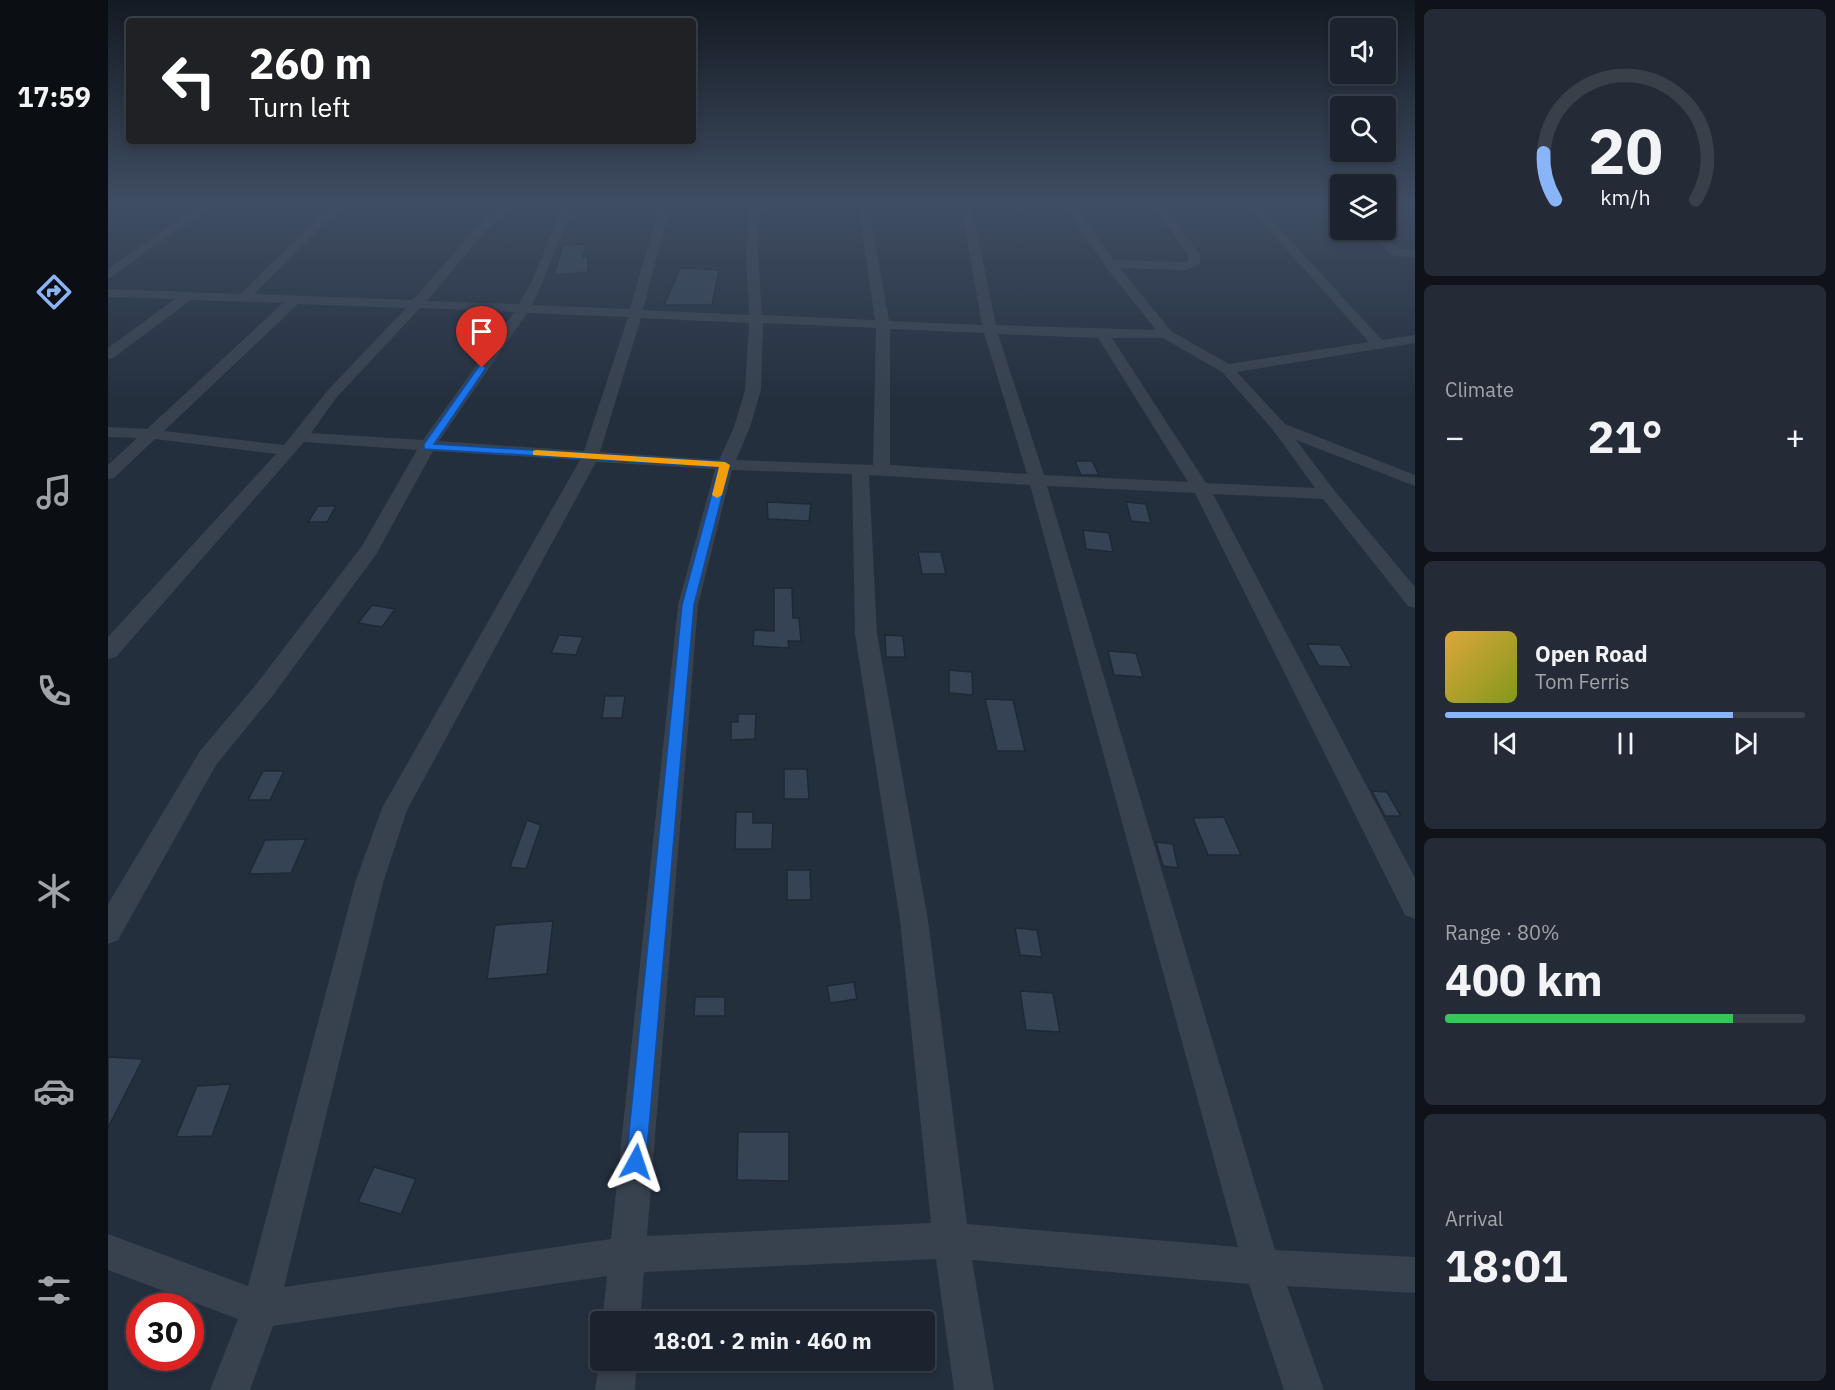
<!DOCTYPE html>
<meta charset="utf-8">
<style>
body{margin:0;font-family:"IBM Plex Sans",sans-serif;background:#242b36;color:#f1f3f6;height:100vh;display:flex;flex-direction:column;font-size:22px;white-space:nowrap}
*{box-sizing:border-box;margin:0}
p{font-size:20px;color:#a0a4aa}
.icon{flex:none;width:33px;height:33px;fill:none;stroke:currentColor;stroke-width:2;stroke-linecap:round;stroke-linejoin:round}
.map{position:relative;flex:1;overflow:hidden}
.sheet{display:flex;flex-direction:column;gap:9px;padding:9px;background:#0f1319;width:420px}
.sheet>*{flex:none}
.top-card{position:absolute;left:18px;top:18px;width:570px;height:126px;border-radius:6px;box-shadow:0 3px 9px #0003,0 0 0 2px #39404a;background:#202124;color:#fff;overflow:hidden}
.controls{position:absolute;left:1222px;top:18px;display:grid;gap:12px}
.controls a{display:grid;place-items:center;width:66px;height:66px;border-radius:6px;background:#1b232e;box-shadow:0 3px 9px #0003,0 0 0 2px #39404a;font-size:30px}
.speed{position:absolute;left:18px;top:1293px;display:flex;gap:12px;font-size:30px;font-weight:700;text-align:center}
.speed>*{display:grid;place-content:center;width:78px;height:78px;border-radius:50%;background:#1b232e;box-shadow:0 3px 9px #0003,0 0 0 2px #39404a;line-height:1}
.speed .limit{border:9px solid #d22;background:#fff;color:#111}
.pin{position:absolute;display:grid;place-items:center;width:51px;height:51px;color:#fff;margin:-62px -26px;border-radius:50% 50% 50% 0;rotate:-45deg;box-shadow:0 0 6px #0007}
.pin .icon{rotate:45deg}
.me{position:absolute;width:66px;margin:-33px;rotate:5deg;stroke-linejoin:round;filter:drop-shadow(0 0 4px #0008)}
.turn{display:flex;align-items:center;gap:21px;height:126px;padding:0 24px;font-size:27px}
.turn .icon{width:78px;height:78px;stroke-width:2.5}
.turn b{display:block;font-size:42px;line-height:51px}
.big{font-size:45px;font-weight:700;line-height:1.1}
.sheet .widget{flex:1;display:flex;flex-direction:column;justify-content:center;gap:9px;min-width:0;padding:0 21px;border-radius:9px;background:#242b36}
.sheet .dial{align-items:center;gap:0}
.dial svg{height:156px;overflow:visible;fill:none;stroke:#39404a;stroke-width:7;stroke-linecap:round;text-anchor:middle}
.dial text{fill:#f1f3f6;stroke:none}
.song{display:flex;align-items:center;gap:18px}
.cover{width:72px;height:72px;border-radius:9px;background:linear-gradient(135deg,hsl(40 70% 55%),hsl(70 70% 35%))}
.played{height:6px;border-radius:3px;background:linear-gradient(90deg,#8ab4f8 80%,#39404a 80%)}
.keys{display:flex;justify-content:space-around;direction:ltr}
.heat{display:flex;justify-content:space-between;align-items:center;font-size:33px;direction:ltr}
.charge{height:9px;border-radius:4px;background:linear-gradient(90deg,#34c759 80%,#39404a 0)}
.trip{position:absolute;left:482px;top:1311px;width:345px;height:60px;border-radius:6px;background:#1b232e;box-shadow:0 3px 9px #0003,0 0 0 2px #39404a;font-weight:700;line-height:60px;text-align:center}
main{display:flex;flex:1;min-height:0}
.tabs{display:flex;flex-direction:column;width:108px;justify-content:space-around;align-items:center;background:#0b0e12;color:#a0a4aa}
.tabs .icon{width:42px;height:42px}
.tabs .active{color:#8ab4f8}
.tabs b{font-size:27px;color:#f1f3f6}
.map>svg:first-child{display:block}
</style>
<main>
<nav class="tabs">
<b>17:59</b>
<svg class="icon active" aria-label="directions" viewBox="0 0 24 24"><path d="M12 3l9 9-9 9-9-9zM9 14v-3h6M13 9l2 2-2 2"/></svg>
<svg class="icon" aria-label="music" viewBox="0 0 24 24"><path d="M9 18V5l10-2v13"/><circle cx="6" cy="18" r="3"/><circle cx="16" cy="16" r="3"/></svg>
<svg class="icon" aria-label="phone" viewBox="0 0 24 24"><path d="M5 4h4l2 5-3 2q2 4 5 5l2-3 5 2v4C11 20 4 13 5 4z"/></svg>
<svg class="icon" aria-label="climate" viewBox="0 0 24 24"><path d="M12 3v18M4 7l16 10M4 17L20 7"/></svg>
<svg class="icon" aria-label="car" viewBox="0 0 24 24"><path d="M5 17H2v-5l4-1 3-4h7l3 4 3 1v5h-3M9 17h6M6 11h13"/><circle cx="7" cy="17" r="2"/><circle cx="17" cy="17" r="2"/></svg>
<svg class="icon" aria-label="filters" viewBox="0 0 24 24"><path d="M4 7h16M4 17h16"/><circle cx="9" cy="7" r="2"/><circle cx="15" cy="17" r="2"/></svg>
</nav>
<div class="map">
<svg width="1307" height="1390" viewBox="0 0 1307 1390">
<rect width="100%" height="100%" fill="#242f3e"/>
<path fill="#364354" stroke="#1f2835" stroke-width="1.5" d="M 479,244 L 475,257 L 480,256 L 480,272 L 446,275 L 455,245 Z
M 572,268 L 611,270 L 604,305 L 556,305 Z
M 967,461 L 984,461 L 991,475 L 973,475 Z
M 659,502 L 703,504 L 701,521 L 660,519 Z
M 1018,502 L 1038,504 L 1043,523 L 1023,521 Z
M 210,506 L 228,506 L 219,522 L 200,522 Z
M 975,530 L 1001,533 L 1005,552 L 978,549 Z
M 810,552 L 833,552 L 838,574 L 814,574 Z
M 666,588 L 684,588 L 685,618 L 691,618 L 693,641 L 680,641 L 681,648 L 645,646 L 646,630 L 666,631 Z
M 264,605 L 287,609 L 274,627 L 250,623 Z
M 451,635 L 475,637 L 468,655 L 443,653 Z
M 777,635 L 795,636 L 797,657 L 778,657 Z
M 1199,644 L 1232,645 L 1244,667 L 1211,666 Z
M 1000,651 L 1028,653 L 1035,677 L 1006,675 Z
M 841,670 L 864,672 L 865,695 L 841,693 Z
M 497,696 L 517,696 L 514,718 L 494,718 Z
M 877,699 L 905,700 L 917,751 L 889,751 Z
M 630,714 L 648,714 L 647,739 L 623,740 L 623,722 L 630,722 Z
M 676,769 L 699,769 L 701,799 L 676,799 Z
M 155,771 L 176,771 L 162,800 L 140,800 Z
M 1264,791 L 1279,792 L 1293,816 L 1277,816 Z
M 628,812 L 645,812 L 645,823 L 665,823 L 664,849 L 627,849 Z
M 1116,817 L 1133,855 L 1100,855 L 1085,818 Z
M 419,820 L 433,825 L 418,869 L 402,867 Z
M 198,839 L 183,873 L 141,874 L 157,840 Z
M 1048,842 L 1065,844 L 1070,868 L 1055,866 Z
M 679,870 L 702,870 L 703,900 L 679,900 Z
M 445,921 L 439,974 L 379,979 L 387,925 Z
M 907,928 L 929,930 L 934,957 L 912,955 Z
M 746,982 L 749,999 L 722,1003 L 719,986 Z
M 912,991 L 945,993 L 952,1032 L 918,1030 Z
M 587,997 L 617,997 L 617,1016 L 586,1016 Z
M 0,1057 L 35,1059 L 0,1128 Z
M 123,1084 L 104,1136 L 68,1137 L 89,1086 Z
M 630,1132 L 681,1132 L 681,1181 L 629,1180 Z
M 266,1167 L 308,1179 L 293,1214 L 250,1202 Z"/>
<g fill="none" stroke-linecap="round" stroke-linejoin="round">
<path fill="#38414e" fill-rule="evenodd" d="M 0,204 L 12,204 L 0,211 Z
M 93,204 L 106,204 L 0,279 L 0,269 Z
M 225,204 L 236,204 L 146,294 L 305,300 L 369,227 L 394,204 L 405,204 L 401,212 L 377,231 L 319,301 L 411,304 L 425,279 L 451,215 L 461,204 L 472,204 C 449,232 441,272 424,305 L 522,309 L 552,204 L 562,204 L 535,310 L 641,315 L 638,254 L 642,204 L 652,204 L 650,254 L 654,315 L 767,320 L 750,204 L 760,204 L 781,321 L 874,325 L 853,204 L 863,204 L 888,325 L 1048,330 L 998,267 L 955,204 L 966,204 L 1006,260 L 1080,262 L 1080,255 L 1044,204 L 1055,204 L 1092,255 L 1092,264 L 1078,270 L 1012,268 L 1063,331 L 1121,364 L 1261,342 L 1138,204 L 1149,204 L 1274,340 L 1307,335 L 1307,343 L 1129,372 L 1177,424 L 1307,475 L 1307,486 L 1188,440 L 1226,490 L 1307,587 L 1307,608 L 1300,606 L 1215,499 L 1105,494 L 1307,878 L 1307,919 L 1297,915 L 1087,493 L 939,486 L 1167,1250 L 1307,1257 L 1307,1293 L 1179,1286 L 1216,1390 L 1176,1390 L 1141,1284 L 864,1260 L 886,1390 L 846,1390 L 828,1259 L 536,1272 L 532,1322 L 494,1322 L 499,1276 L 165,1326 L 142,1390 L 102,1390 L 130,1319 L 0,1270 L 0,1234 L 140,1286 L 247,883 L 274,808 L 472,460 L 325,451 L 269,553 L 166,694 L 108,765 L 10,940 L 0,944 L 0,904 L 92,751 L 150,682 L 254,546 L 309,450 L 196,442 L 8,657 L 0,659 L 0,637 L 168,454 L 47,439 L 6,478 L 0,479 L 0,465 L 29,438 L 0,437 L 0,427 L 39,429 L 175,303 L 83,300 L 5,358 L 0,359 L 0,348 L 67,299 L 0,297 L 0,289 L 132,294 ZM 190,304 L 298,308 L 219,391 L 176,445 L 56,431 ZM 312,308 L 406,312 L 315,440 L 203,433 L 229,397 ZM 419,313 L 520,317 L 476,451 L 331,441 ZM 533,318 L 641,323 L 637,390 L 626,427 L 611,460 L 492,452 ZM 655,323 L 768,328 L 765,465 L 628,460 L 642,427 L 653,390 ZM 782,329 L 876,333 L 919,474 L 782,465 ZM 890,334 L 990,338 L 1080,482 L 936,475 ZM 1004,338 L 1055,338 L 1114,372 L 1165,430 L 1207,488 L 1098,483 ZM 488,462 L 607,469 L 570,605 L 503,1239 L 176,1287 L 275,883 L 299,810 ZM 624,470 L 744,474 L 747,634 L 792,920 L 823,1223 L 539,1236 L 590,605 ZM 761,475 L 922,485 L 1130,1247 L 859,1224 L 820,920 L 769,634 Z
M 1226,204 L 1233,204 L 1233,209 Z
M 1278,204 L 1307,204 L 1307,209 L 1278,208 Z
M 1255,230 L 1267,230 L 1291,249 L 1307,250 L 1307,258 L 1284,255 Z
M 492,1357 L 492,1360 L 529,1360 L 527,1390 L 487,1390 Z"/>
</g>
<linearGradient id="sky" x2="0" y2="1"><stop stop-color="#141a22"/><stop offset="0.51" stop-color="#3f4d63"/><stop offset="1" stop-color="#3f4d63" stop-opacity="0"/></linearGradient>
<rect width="1307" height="399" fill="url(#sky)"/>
<path fill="#1a73e8" stroke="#114b97" stroke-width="1.5" d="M 374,365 L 378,368 L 326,444 L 617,462 L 622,465 L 586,605 L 538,1162 L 535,1170 L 528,1173 L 521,1170 L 518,1162 L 574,605 L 611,467 L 316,449 L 316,444 L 371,366 Z"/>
<path fill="#f59e0b" d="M 428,450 L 617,462 L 622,465 L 614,495 L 609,498 L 604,495 L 611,467 L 425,455 L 425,451 Z"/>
</svg>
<div class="controls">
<a><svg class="icon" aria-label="sound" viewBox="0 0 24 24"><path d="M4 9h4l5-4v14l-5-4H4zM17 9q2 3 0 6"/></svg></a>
<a><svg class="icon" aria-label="search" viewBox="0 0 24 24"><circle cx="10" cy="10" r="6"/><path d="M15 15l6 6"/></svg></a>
<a><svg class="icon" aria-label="layers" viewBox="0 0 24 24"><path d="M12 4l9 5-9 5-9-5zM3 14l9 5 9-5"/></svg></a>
</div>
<div class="speed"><div class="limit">30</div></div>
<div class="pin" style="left:374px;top:368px;background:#d93025"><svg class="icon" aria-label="arrive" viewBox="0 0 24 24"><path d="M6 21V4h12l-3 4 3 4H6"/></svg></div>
<svg class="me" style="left:528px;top:1162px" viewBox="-20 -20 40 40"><path d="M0-17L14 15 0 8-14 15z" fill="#1a73e8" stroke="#fff" stroke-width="4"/></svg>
<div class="trip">18:01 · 2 min · 460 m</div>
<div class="top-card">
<div class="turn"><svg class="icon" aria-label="left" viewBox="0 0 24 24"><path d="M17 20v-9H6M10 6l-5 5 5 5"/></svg><div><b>260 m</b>Turn left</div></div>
</div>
</div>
<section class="sheet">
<div class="widget dial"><svg viewBox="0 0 100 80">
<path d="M14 69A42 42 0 1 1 86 69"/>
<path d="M14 69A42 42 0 0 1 8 45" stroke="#8ab4f8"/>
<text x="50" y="56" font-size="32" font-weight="700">20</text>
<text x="50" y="72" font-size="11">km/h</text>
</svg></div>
<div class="widget"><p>Climate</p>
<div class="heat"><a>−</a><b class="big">21°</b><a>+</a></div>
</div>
<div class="widget">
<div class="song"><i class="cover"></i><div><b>Open Road</b><p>Tom Ferris</p></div></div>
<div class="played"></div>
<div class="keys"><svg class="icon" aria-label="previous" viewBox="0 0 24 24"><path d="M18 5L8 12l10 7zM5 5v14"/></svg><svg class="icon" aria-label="pause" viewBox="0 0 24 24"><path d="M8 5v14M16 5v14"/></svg><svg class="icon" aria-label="next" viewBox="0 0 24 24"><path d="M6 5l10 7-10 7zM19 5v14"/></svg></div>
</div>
<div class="widget"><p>Range · 80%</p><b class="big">400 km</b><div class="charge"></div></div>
<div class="widget"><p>Arrival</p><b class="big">18:01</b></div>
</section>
</main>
